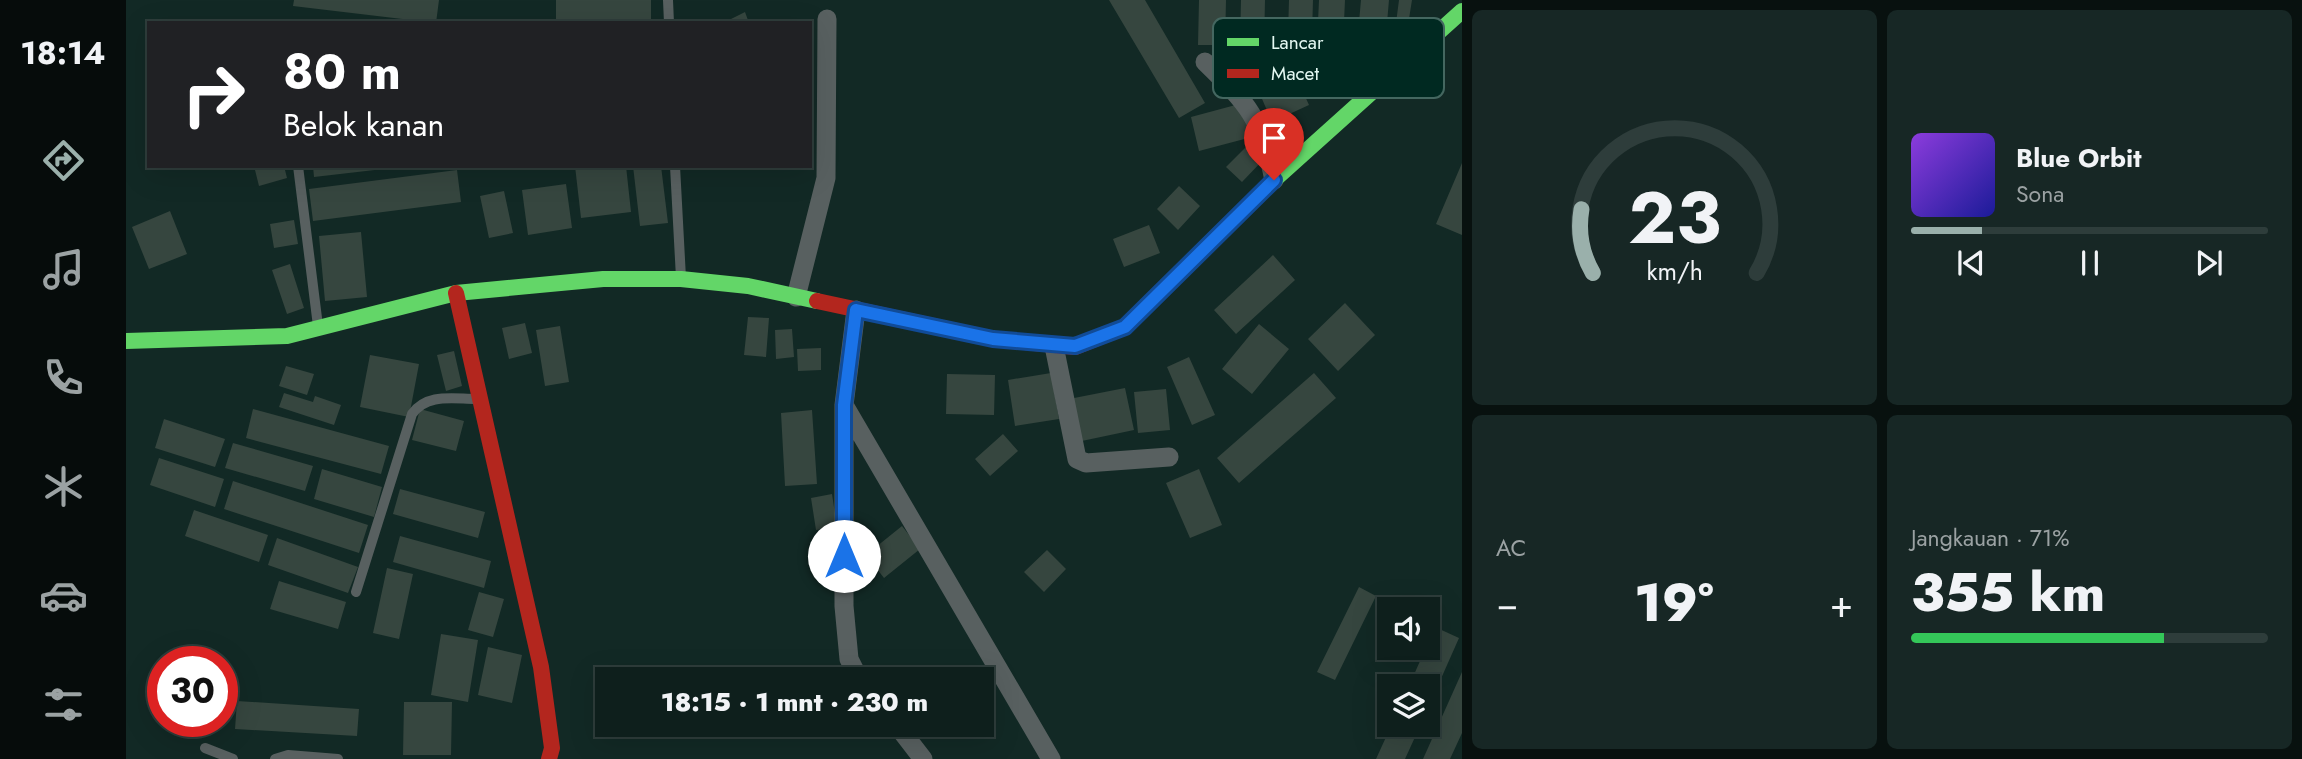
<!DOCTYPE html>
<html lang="id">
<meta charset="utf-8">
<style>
body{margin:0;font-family:Jost,sans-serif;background:#172725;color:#f1f3f6;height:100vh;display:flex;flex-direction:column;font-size:26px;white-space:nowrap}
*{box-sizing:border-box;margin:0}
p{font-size:23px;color:#9ba2a3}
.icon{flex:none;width:38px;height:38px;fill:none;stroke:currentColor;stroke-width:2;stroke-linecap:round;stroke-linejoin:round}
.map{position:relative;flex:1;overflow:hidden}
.sheet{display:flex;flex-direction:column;gap:10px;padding:10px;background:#08110f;width:840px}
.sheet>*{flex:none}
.hud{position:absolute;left:21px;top:21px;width:665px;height:147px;border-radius:0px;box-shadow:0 7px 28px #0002,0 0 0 2px #2e3d3b;background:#202124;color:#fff;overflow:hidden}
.buttons{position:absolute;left:1251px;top:597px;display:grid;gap:14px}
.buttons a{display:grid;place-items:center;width:63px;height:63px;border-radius:0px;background:#0e1f1c;box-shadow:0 7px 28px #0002,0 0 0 2px #2e3d3b;font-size:35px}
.speed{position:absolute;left:21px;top:646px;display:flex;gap:14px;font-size:35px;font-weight:700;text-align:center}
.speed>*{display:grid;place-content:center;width:91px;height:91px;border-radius:50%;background:#0e1f1c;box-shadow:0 7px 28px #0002,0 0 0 2px #2e3d3b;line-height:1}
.speed .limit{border:10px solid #d22;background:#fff;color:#111}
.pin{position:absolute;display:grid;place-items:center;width:60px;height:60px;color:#fff;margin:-72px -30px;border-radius:50% 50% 50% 0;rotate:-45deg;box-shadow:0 0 7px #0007}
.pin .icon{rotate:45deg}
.me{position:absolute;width:77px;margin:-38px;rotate:0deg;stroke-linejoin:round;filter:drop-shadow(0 0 5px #0008)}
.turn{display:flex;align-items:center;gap:24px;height:147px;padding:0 21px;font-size:32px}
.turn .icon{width:91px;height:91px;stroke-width:2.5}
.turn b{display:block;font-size:49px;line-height:60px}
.big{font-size:52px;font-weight:800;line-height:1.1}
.sheet .widget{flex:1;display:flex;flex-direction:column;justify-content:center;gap:10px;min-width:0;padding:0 24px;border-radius:10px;background:#172725}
.sheet .dial{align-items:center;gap:0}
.dial svg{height:182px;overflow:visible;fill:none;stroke:#2e3d3b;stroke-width:7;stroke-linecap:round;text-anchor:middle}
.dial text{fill:#f1f3f6;stroke:none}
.song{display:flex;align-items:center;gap:21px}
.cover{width:84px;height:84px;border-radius:10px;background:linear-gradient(135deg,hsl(270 70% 55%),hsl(240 70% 35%))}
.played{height:7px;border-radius:4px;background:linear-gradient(90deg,#9ab0ab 20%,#2e3d3b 20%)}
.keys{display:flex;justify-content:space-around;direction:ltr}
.heat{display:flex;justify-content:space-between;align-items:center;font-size:38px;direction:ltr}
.charge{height:10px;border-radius:5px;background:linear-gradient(90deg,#34c759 71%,#2e3d3b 0)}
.sheet .tiles{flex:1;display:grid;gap:10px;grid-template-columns:repeat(2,1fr)}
.trip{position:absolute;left:469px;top:667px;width:399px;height:70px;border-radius:0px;background:#0e1f1c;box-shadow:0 7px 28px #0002,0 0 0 2px #2e3d3b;font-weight:800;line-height:70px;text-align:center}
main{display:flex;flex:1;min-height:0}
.dock{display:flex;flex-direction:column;width:126px;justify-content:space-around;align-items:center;background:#060c0b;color:#9ba2a3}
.dock .icon{width:49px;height:49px}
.dock .selected{color:#9ab0ab}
.dock b{font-size:32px;color:#f1f3f6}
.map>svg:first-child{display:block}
</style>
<main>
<nav class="dock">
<b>18:14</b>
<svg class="icon selected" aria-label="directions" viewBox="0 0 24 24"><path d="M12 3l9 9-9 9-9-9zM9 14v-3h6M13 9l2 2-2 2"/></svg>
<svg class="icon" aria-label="music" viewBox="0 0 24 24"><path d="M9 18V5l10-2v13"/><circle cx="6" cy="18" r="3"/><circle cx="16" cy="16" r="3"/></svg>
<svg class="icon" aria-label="phone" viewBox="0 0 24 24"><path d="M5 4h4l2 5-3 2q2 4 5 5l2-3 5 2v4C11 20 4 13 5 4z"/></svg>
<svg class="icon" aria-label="climate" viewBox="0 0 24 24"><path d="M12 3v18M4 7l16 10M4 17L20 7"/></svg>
<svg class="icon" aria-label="car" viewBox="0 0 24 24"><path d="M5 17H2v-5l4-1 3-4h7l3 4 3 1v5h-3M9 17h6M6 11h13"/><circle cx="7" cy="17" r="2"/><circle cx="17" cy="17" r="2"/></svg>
<svg class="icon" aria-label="filters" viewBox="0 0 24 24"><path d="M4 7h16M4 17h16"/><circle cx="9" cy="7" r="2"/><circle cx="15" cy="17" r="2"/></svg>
</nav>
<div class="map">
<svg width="1336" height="759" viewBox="0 0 1336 759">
<rect width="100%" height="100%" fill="#122925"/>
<path fill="#36463f" d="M 168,0 L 313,0 L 310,23 L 167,6 Z
M 430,0 L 525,0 L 525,23 L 430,23 Z
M 983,0 L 1019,0 L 1079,103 L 1053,118 Z
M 1073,0 L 1100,0 L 1099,45 L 1072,45 Z
M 1115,0 L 1139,0 L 1138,46 L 1114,45 Z
M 1163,0 L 1187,0 L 1186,34 L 1162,34 Z
M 1193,0 L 1219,0 L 1215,88 L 1189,87 Z
M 1235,0 L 1263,0 L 1259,46 L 1231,44 Z
M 1273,0 L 1286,0 L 1282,25 L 1270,23 Z
M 619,12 L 623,23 L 597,23 Z
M 1163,61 L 1183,105 L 1146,122 L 1127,78 Z
M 1117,103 L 1126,137 L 1073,151 L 1065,117 Z
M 1123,144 L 1138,159 L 1116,182 L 1100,167 Z
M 1336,163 L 1336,235 L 1310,224 Z
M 128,166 L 158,166 L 161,178 L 133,186 Z
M 187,166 L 266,166 L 266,168 L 188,177 Z
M 449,166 L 500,166 L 505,212 L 455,218 Z
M 507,166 L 535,166 L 542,223 L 514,226 Z
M 331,170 L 335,202 L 187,221 L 183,189 Z
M 440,184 L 446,228 L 402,235 L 396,190 Z
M 1053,186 L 1074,206 L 1052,230 L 1031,209 Z
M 378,191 L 387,233 L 363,238 L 354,196 Z
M 44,211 L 61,254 L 23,269 L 6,227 Z
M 168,220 L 172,244 L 148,248 L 144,224 Z
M 1023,225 L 1034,253 L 998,267 L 987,239 Z
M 235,232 L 241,297 L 199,301 L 193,236 Z
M 1147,255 L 1169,280 L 1110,334 L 1088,310 Z
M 164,264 L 178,308 L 161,314 L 146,270 Z
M 1219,303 L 1249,335 L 1212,371 L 1182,339 Z
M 622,317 L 643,318 L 640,357 L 618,355 Z
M 399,323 L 406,353 L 383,359 L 376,328 Z
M 1133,324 L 1163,349 L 1126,394 L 1096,369 Z
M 434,326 L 443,382 L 419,386 L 410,330 Z
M 666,329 L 668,357 L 650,359 L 649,330 Z
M 695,348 L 695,370 L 672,371 L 671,349 Z
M 328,351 L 336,386 L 320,391 L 311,355 Z
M 244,355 L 293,364 L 283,417 L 234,407 Z
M 1063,357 L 1089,415 L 1066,425 L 1041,367 Z
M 160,366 L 188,374 L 181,395 L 153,386 Z
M 925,373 L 933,419 L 889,426 L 882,380 Z
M 1188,373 L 1210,398 L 1113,483 L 1091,458 Z
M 821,374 L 869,375 L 868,415 L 820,414 Z
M 999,388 L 1008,430 L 951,442 L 943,399 Z
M 1040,389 L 1044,430 L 1012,433 L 1008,392 Z
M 158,393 L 187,402 L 189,396 L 215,405 L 208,425 L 153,407 Z
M 127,409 L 263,446 L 255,474 L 120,438 Z
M 294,409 L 338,421 L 330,451 L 286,440 Z
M 686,410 L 691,484 L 659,486 L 655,413 Z
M 38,419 L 99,439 L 89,467 L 29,448 Z
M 877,434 L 892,451 L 864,476 L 849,459 Z
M 107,443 L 187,466 L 179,491 L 99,468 Z
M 33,458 L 98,479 L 89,507 L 24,485 Z
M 196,469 L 256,487 L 248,517 L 188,499 Z
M 1073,469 L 1096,525 L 1064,538 L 1040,483 Z
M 107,481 L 242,525 L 233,553 L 98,509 Z
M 274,489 L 359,512 L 352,538 L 267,514 Z
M 706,494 L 711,527 L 690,530 L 685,498 Z
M 68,510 L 142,535 L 133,562 L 59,536 Z
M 776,526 L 794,549 L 758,578 L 740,555 Z
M 274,536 L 365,561 L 358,588 L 267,562 Z
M 151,538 L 232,567 L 222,593 L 142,565 Z
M 921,550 L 940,569 L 918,592 L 898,572 Z
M 261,568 L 287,574 L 273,639 L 247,633 Z
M 153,581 L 220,602 L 212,629 L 144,609 Z
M 1233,587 L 1250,596 L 1209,680 L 1191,672 Z
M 353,592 L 378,599 L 367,637 L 342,630 Z
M 1309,627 L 1333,638 L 1302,708 L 1302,686 L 1283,686 Z
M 315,634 L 352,640 L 342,702 L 305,695 Z
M 362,647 L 396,655 L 386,703 L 352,695 Z
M 1336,672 L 1336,733 L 1324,759 L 1297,759 Z
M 111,701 L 233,709 L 231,736 L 109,729 Z
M 278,702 L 326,702 L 325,755 L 277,755 Z
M 1266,724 L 1295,724 L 1279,759 L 1250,759 Z"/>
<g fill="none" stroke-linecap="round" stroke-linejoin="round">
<path stroke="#586060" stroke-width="10" d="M 542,0 L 543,23
M 172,166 L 192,326
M 549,166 L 555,278
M 230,592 L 286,414 C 301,393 327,399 350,399
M 79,748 L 107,759
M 149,759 L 162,755 L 212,759"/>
<path stroke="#586060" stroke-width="19" d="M 1079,62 C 1123,105 1135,118 1148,180
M 670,297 L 700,178 L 701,19
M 730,310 L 718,405 L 718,606 L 723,659 L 733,679
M 928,346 L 951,459 L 960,463 L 1043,457
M 718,405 L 925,759
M 770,724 L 797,759"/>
<path stroke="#63d668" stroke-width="16" d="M 1040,286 L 1148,180 L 1336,11
M 0,341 L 161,336 L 330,293 L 477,279 L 555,279 L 622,286 L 691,301"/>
<path stroke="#b3261e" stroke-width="16" d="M 330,293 L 415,667 L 426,748 L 423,759
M 691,301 L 868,339 L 949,347 L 999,327 L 1040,286"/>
</g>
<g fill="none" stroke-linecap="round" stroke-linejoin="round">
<g stroke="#114b97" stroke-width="18">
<path id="route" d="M 718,556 L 718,405 L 730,310 L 867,339 L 949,346 L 999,327 L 1148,180"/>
</g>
<use href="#route" stroke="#1a73e8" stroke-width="12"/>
</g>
<rect x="1087" y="18" width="231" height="80" rx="10" fill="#002921" stroke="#446760" stroke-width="2"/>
<rect x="1101" y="38" width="32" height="8" fill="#63d668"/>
<rect x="1101" y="69" width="32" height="9" fill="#b3261e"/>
<g font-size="19" fill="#e4f9f3">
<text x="1145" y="49">Lancar</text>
<text x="1145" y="80">Macet</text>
</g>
</svg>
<div class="buttons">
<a><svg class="icon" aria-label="sound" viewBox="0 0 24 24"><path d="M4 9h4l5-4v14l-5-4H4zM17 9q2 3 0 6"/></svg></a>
<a><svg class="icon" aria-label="layers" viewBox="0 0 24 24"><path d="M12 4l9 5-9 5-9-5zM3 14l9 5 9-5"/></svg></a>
</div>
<div class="speed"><div class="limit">30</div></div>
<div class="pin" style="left:1148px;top:180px;background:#d93025"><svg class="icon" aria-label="arrive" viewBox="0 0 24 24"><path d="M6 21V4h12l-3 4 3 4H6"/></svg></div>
<svg class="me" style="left:718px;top:556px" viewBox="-20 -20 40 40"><circle r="19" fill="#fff"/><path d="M0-13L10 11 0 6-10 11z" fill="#1a73e8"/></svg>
<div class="trip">18:15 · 1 mnt · 230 m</div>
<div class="hud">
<div class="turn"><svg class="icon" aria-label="right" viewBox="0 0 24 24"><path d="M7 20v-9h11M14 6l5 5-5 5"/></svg><div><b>80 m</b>Belok kanan</div></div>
</div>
</div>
<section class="sheet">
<div class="tiles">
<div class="widget dial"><svg viewBox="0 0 100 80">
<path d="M14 69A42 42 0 1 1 86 69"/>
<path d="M14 69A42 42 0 0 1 9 41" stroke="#9ab0ab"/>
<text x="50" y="56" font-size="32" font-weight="700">23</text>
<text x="50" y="72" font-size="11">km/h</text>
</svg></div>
<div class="widget">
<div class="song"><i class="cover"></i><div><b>Blue Orbit</b><p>Sona</p></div></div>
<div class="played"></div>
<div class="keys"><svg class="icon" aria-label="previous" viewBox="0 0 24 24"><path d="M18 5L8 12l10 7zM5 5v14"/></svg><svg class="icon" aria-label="pause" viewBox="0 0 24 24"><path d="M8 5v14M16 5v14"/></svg><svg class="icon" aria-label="next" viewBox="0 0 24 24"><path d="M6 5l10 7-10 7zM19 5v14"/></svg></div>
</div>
<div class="widget"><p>AC</p>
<div class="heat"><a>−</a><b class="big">19°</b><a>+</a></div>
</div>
<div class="widget"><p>Jangkauan · 71%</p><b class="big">355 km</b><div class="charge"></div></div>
</div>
</section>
</main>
